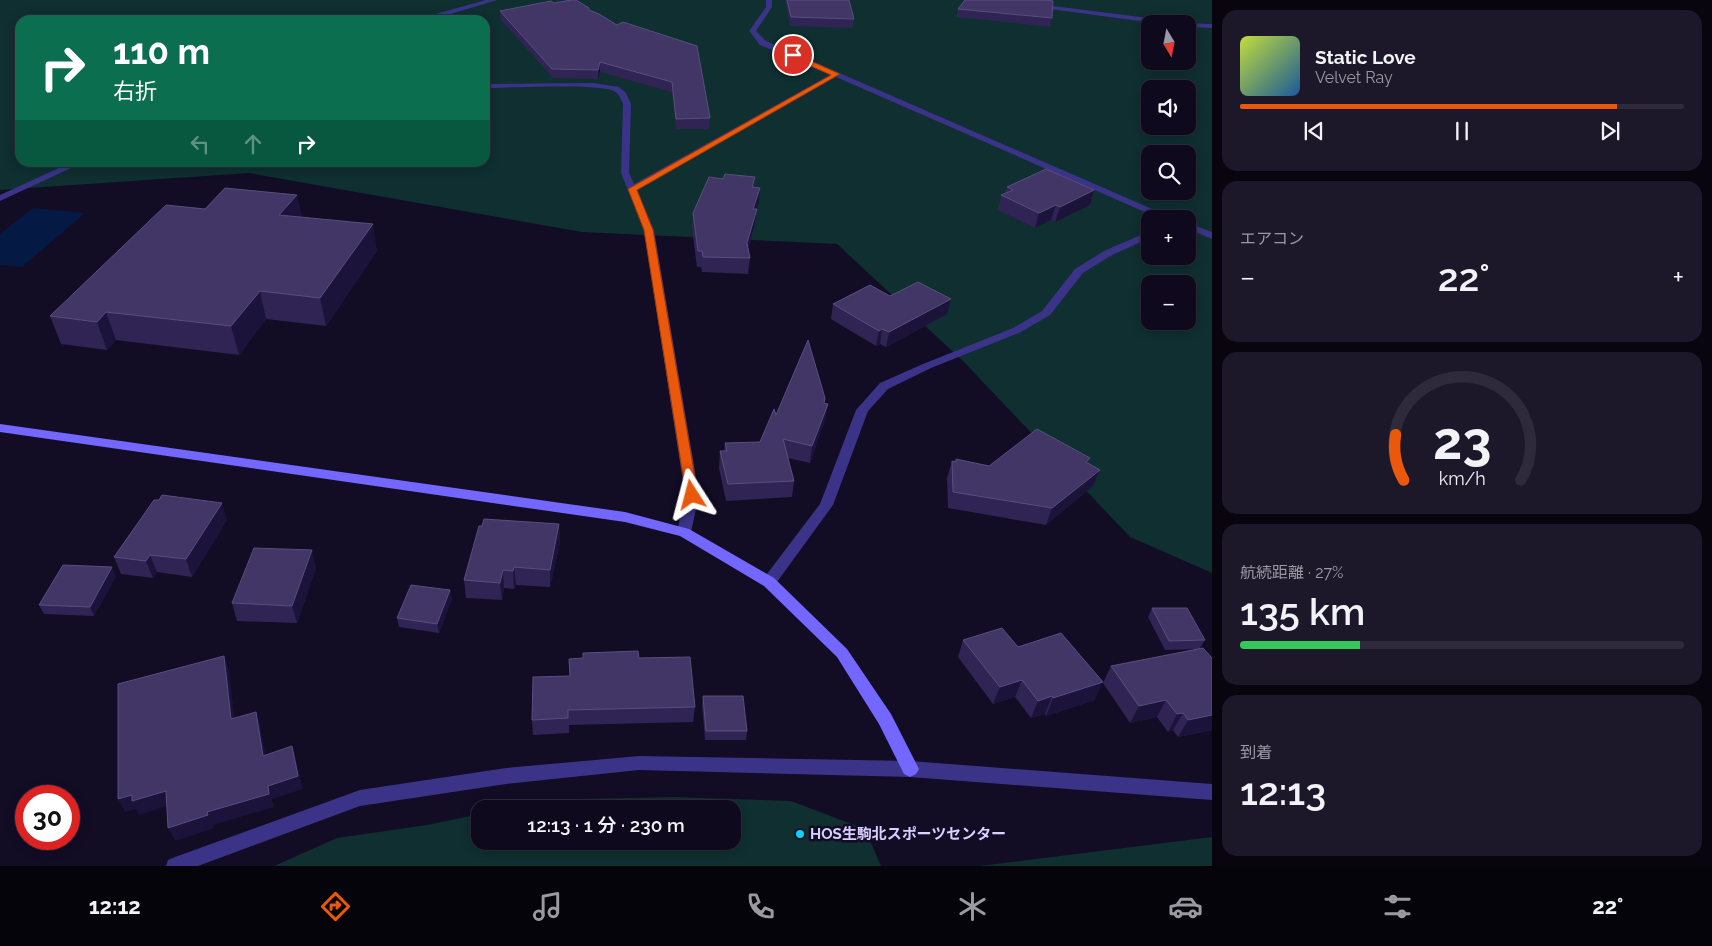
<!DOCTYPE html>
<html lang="ja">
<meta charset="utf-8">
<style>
body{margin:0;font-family:Raleway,"Noto Sans JP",sans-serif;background:#1c1729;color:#f1f3f6;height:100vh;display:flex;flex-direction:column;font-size:19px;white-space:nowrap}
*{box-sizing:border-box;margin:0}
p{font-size:16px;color:#9b9aa3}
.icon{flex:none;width:28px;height:28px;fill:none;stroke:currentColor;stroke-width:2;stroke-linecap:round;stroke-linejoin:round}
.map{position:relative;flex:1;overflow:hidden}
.sheet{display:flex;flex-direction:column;gap:10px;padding:10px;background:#08050f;width:500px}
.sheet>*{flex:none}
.hud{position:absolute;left:15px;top:15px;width:475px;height:152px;border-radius:15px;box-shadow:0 2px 12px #0003,0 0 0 1px #2e2a3b;background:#0b6e4f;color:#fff;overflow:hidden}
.needle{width:32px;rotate:170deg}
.tools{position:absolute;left:1141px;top:15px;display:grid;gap:10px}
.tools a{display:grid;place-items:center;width:55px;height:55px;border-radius:10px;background:#0e091c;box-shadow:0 2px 12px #0003,0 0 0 1px #2e2a3b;font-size:25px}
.speed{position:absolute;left:15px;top:785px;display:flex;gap:10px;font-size:25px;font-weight:700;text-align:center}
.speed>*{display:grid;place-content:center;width:65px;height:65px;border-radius:50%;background:#0e091c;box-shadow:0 2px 12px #0003,0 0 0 1px #2e2a3b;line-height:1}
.speed .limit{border:8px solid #d22;background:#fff;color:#111}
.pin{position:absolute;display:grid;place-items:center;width:42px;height:42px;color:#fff;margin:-21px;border:2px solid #fff;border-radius:50%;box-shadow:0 1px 5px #0007}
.me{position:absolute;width:55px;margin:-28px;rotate:351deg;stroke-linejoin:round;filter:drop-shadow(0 0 4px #0008)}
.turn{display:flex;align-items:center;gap:18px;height:105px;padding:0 15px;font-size:22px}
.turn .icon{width:65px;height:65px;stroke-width:2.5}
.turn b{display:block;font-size:35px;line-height:42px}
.lanes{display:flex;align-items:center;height:48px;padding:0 15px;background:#0003;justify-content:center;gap:25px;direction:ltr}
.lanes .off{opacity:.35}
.big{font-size:38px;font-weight:600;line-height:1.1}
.sheet .widget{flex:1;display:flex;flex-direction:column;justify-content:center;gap:8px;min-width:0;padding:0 18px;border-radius:15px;background:#1c1729}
.sheet .dial{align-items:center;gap:0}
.dial svg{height:130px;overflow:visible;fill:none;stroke:#2e2a3b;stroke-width:7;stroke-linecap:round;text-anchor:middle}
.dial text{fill:#f1f3f6;stroke:none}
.song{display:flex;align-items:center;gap:15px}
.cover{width:60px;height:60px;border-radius:8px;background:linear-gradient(135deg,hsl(70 70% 55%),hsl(210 70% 35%))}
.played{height:5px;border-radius:2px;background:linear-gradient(90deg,#ea580c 85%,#2e2a3b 85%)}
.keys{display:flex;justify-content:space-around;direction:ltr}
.heat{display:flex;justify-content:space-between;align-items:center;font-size:28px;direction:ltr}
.charge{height:8px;border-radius:4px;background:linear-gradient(90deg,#34c759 27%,#2e2a3b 0)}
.trip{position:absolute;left:471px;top:800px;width:270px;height:50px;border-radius:15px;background:#0e091c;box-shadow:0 2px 12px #0003,0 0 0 1px #2e2a3b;font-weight:600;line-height:50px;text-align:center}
.menu{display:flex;height:80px;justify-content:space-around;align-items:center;background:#06040b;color:#9b9aa3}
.menu .icon{width:35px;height:35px}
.menu .on{color:#ea580c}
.menu b{font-size:22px;color:#f1f3f6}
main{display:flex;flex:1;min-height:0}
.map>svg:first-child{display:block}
</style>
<main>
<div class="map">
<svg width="1212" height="866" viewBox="0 0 1212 866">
<rect width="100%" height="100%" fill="#120c25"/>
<path fill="#0f2f30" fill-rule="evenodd" d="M 0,0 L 1212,0 L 1212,573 L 1130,537 L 963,361 L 837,244 L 582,232 L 249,173 L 0,190 ZM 20,20 L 485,20 L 485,162 L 20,162 ZM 1150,24 L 1188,24 L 1188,61 L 1150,61 ZM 1150,89 L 1188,89 L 1188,126 L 1150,126 ZM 1150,154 L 1188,154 L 1188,191 L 1150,191 ZM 1150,219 L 1188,219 L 1188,256 L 1150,256 ZM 1150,284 L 1188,284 L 1188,321 L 1150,321 Z
M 674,797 L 791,801 L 865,829 L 881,866 L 274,866 L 337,838 L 427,825 L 480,814 L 480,841 L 732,841 L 732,809 L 508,809 L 579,799 Z
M 1212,837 L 1212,866 L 979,866 Z"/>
<path fill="#051945" d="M 33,208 L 85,213 L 22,267 L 0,265 L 0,234 Z"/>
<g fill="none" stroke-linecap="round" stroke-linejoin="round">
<path fill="#3b3388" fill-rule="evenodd" d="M 486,0 L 497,0 L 431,20 L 422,20 L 432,15 Z
M 766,0 L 772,0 L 772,7 L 756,31 L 766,41 L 1175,219 L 1161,219 L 836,77 L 637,190 L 654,230 L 699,495 L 691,532 L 689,535 L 679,535 L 677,532 L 685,495 L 644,230 L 621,173 L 623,104 C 621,99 619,94 614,91 C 598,83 508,88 485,88 L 485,84 L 593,83 L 619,87 L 626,93 L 631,104 L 629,173 L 634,184 L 830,75 L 760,45 L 750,32 L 749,31 L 766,7 Z
M 1037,4 L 1180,22 L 1183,24 L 1162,24 L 1035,7 L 1035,5 Z
M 1185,24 L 1188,23 L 1212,24 L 1212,28 L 1188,27 L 1188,24 Z
M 72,162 L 84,162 L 0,201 L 0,195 Z
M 1188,223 L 1212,232 L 1212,239 L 1188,229 Z
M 1150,231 L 1150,238 L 1112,255 L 1083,273 L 1050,315 L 1021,332 L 931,368 L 888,389 L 868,411 L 833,505 L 774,586 L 769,587 L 764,586 L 762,582 L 764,578 L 820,504 L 856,410 L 880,383 L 923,364 L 1013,328 L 1042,311 L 1075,269 L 1104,251 Z
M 639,756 L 910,761 L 1212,784 L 1212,800 L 910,777 L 639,770 L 506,784 L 360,806 L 198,866 L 166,866 L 168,860 L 175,857 L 360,790 L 506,768 Z"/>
<path fill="#7367ff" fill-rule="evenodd" d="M 0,424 L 625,512 L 689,529 L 774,578 L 847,649 L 891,714 L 919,769 L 916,774 L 910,777 L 904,774 L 879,724 L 837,657 L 764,586 L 680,536 L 625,522 L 0,432 Z"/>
</g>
<path fill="#302455" d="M 785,0 L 849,0 L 854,19 L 852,28 L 790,26 Z
M 965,0 L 1052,0 L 1052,18 L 1050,27 L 956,17 L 958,9 Z
M 554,3 L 589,11 L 617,25 L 710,118 L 709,129 L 676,129 L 672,92 L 600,72 L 598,79 L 553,78 L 501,20 L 500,11 Z
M 755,177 L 754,187 L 760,188 L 759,202 L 756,209 L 755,224 L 748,249 L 750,258 L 748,274 L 702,272 L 701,267 L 697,267 L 692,228 L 693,213 L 723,179 Z
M 1007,187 L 1094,190 L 1090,205 L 1055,222 L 1051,220 L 1035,228 L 998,210 L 1001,195 L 1005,193 Z
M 302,217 L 377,251 L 326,326 L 266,319 L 239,355 L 116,340 L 107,350 L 61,344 L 50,316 Z
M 890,296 L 951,299 L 947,314 L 886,347 L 880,344 L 876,346 L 831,319 L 833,304 Z
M 824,403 L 828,404 L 825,420 L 810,463 L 788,458 L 794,481 L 792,497 L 726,501 L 719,468 L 720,451 L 724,451 L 725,443 L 760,442 L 776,415 Z
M 956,459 L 989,466 L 1088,463 L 1100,470 L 1093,486 L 1046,525 L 948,508 L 947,478 L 952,461 L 955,462 Z
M 227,520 L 192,577 L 157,572 L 153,578 L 121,574 L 114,557 Z
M 559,524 L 560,542 L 550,587 L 516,585 L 514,589 L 504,588 L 502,600 L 466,598 L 464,580 Z
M 316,568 L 297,623 L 237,621 L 232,603 Z
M 116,576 L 94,616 L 44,614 L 39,605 Z
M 450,590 L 452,599 L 439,633 L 399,627 L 397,618 Z
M 1152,608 L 1205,640 L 1200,648 L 1212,730 L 1178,737 L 1173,730 L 1168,732 L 1157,717 L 1130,723 L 1103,683 L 1111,666 L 1198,649 L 1165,650 L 1148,617 Z
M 963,640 L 1018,647 L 1095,700 L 1046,716 L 1045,714 L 1031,718 L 1015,697 L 993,704 L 958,657 Z
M 639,658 L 695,707 L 693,722 L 569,725 L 569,733 L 533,735 L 532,720 L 570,676 L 569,659 Z
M 703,696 L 747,731 L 746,740 L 705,740 L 702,705 Z"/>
<path fill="#1c133a" d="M 600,62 L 600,72 L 598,79 L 598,70 Z
M 760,188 L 759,202 L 752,223 L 753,209 Z
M 1094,190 L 1090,205 L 1055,222 L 1060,207 Z
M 297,195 L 303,221 L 279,215 Z
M 1056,205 L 1051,220 L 1035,228 L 1039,213 Z
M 757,209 L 755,224 L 745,258 L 747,243 Z
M 373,224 L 377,251 L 326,326 L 320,298 Z
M 260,291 L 266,319 L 239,355 L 231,326 Z
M 951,299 L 947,314 L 886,347 L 889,332 Z
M 106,312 L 116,340 L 107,350 L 97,322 Z
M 882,329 L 880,344 L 876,346 L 879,331 Z
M 828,404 L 825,420 L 810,463 L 812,446 Z
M 1100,470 L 1093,486 L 1046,525 L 1052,508 Z
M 222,503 L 227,520 L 192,577 L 186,559 Z
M 559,524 L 560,542 L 550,587 L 550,570 Z
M 312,550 L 316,568 L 297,623 L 292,606 Z
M 150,555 L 157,572 L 153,578 L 146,561 Z
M 112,567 L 116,576 L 94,616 L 90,607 Z
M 514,567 L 516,585 L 514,589 L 513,571 Z
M 503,570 L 504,588 L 502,600 L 500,583 Z
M 450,590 L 452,599 L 439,633 L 437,624 Z
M 224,656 L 229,670 L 236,733 L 231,719 Z
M 1022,680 L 1015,697 L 993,704 L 1000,687 Z
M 1103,682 L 1095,700 L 1046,716 L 1053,698 Z
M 1052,696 L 1045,714 L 1031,718 L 1038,701 Z
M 1166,700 L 1157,717 L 1130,723 L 1139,706 Z
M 256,712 L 260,725 L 268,769 L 263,756 Z
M 1183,713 L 1173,730 L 1168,732 L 1177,714 Z
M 1212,715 L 1212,730 L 1178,737 L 1188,720 Z
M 292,746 L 296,760 L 303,789 L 272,799 L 274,807 L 213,825 L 214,828 L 175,841 L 168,828 L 207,812 L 268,786 Z
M 166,791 L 172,804 L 139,815 L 136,809 L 125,812 L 118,799 L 132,795 Z"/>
<path fill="#423667" stroke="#594e7f" d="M 571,0 L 576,0 L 589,8 L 589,10 L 599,14 L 617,25 L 623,22 L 697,46 L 710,118 L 676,119 L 672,82 L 600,62 L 598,70 L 552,69 L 500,11 L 551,1 L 554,3 Z
M 787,0 L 849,0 L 854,19 L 791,17 Z
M 965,0 L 1045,0 L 1053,1 L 1052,18 L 958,9 Z
M 1046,169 L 1094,190 L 1060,207 L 1056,205 L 1039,213 L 1001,195 L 1013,190 L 1007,187 Z
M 725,174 L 755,177 L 752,187 L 760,188 L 753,209 L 757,209 L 747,243 L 750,258 L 703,257 L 702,251 L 698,251 L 693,213 L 709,177 L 723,179 Z
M 225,188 L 297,195 L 279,215 L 373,224 L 320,298 L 260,291 L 231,326 L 106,312 L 97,322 L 50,316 L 166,205 L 205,209 Z
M 918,282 L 951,299 L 889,332 L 882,329 L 879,331 L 833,304 L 870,285 L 890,296 Z
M 808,340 L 825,398 L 824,403 L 828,404 L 812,446 L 783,439 L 794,481 L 728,484 L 720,451 L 727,451 L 725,443 L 760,442 L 774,409 L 776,415 Z
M 1037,429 L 1090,458 L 1086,462 L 1100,470 L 1052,508 L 953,492 L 952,461 L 956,462 L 956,459 L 989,466 Z
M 162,495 L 222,503 L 186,559 L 150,555 L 146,561 L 114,557 L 154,500 L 159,500 Z
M 484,519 L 559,524 L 550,570 L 514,567 L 513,571 L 503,570 L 500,583 L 464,580 L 479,526 L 482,526 Z
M 254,548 L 312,550 L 292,606 L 232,603 Z
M 63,565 L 112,567 L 90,607 L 39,605 Z
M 411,585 L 450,590 L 437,624 L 397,618 Z
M 1152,608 L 1187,608 L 1205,640 L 1169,641 Z
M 1002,628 L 1018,647 L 1061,633 L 1103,682 L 1053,698 L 1052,696 L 1038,701 L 1022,680 L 1000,687 L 963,640 Z
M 1203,648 L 1212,658 L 1212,715 L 1188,720 L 1183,713 L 1177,714 L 1166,700 L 1139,706 L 1111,666 Z
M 638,651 L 639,658 L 690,657 L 695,707 L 568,710 L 568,718 L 532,720 L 533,677 L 570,676 L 569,659 L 583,658 L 583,653 Z
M 224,656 L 231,719 L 256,712 L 263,756 L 292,746 L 298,776 L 268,786 L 269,794 L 207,812 L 208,815 L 168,828 L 166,791 L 132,801 L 132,795 L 118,799 L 118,684 Z
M 703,696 L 743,696 L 747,731 L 706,731 Z"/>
<path fill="#ea580c" stroke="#983908" d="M 793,53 L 840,74 L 637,190 L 653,230 L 698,495 L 692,500 L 686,495 L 644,230 L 628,189 L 831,75 L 790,57 L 789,55 Z"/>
<circle fill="#00d5fb" stroke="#120c25" stroke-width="2" cx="800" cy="834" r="5"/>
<g text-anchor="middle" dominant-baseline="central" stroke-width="5" stroke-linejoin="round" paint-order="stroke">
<g font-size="15" font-weight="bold" fill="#d8d0ff" stroke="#120c25" text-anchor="start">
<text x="810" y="834">HOS生駒北スポーツセンター</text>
</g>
</g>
</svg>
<div class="tools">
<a><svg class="needle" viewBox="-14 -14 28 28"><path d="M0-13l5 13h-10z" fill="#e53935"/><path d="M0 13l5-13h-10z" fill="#9b9aa3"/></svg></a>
<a><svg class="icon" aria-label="sound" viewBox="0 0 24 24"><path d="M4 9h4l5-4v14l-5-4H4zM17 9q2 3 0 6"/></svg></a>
<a><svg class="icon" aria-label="search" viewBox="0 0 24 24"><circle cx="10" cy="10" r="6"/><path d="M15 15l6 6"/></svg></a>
<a>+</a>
<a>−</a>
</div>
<div class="speed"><div class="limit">30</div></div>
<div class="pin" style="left:793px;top:55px;background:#d93025"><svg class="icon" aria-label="arrive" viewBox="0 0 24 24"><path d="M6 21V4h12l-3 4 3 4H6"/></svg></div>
<svg class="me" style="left:692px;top:495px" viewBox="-20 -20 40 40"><path d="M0-17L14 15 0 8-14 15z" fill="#ea580c" stroke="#fff" stroke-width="4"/></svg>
<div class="trip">12:13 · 1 分 · 230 m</div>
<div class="hud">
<div class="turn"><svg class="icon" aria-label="right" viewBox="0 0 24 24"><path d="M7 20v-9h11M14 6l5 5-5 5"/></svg><div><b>110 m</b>右折</div></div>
<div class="lanes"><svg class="icon off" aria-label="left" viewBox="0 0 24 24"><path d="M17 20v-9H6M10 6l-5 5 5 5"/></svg><svg class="icon off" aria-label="ahead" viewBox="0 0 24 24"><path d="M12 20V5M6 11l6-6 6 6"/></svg><svg class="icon" aria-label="right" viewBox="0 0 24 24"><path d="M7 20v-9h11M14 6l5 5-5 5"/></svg></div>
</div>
</div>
<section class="sheet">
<div class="widget">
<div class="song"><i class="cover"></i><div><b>Static Love</b><p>Velvet Ray</p></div></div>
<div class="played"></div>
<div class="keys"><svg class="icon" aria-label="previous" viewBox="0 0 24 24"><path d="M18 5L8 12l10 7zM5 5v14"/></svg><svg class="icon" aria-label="pause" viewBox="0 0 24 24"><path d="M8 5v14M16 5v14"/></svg><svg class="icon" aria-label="next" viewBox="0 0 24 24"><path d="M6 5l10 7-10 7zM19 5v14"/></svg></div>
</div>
<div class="widget"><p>エアコン</p>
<div class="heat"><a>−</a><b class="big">22°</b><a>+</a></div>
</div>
<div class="widget dial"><svg viewBox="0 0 100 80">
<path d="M14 69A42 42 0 1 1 86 69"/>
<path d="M14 69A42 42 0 0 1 9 41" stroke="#ea580c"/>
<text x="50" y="56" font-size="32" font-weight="700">23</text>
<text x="50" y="72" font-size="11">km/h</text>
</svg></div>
<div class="widget"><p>航続距離 · 27%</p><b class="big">135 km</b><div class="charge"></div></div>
<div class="widget"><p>到着</p><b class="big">12:13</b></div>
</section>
</main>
<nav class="menu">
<b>12:12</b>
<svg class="icon on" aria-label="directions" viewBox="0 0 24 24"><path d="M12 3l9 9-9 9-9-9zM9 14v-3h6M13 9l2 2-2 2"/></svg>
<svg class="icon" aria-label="music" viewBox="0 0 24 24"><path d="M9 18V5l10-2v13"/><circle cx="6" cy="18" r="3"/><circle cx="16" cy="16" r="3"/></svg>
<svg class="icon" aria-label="phone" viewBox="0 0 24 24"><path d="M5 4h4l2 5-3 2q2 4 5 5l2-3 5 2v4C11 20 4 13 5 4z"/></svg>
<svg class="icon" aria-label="climate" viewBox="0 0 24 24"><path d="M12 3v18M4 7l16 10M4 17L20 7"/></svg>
<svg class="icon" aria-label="car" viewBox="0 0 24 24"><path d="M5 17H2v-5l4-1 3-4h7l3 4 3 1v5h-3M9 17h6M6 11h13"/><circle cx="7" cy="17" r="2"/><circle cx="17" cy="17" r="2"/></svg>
<svg class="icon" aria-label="filters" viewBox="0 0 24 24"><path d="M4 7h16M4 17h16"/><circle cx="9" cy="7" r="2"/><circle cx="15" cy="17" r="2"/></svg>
<b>22°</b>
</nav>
